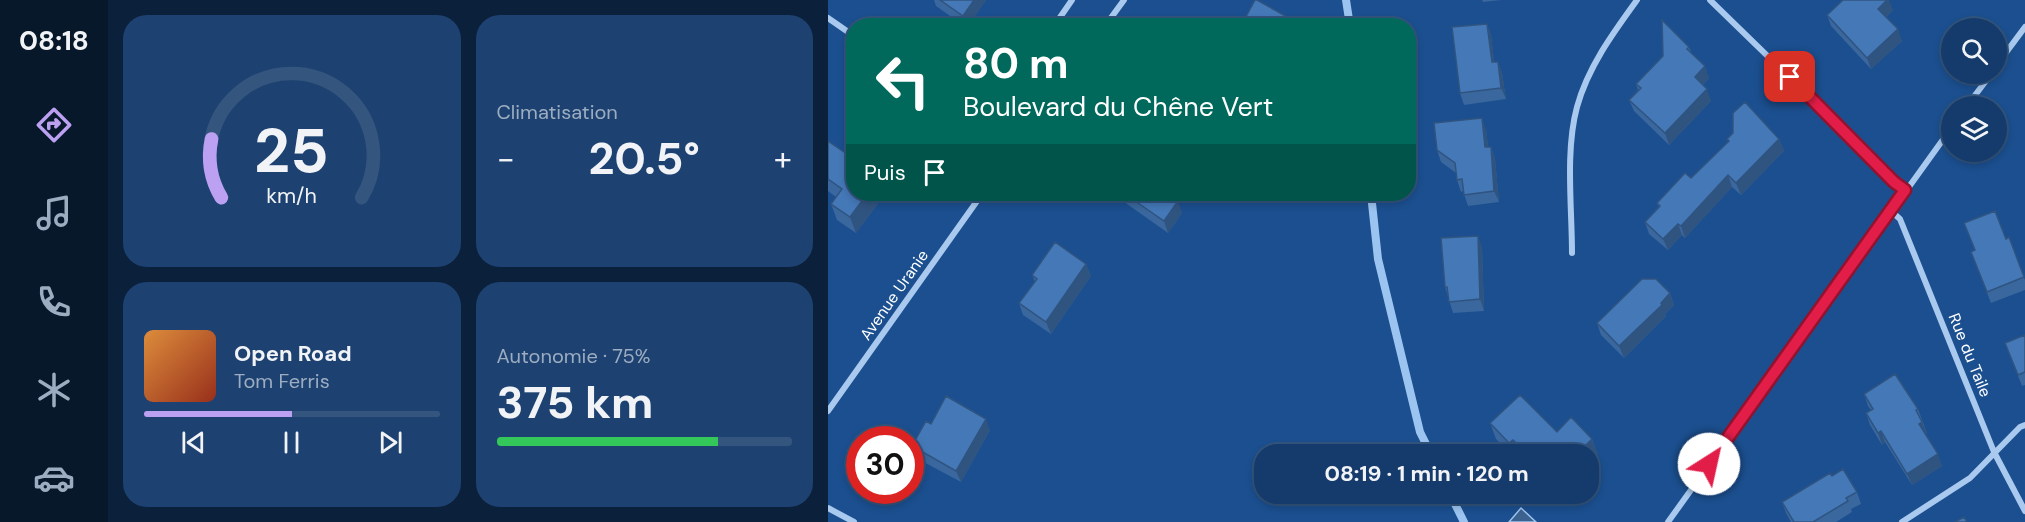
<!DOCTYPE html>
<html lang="fr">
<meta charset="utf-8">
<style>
body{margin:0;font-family:"DM Sans",sans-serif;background:#1d4271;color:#f1f3f6;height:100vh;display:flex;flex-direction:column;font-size:22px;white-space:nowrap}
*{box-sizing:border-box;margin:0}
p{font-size:20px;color:#9dadc1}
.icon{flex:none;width:33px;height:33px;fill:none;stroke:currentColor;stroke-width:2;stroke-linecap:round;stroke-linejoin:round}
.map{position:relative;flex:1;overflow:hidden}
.drawer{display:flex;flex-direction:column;gap:15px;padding:15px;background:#0b203b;width:720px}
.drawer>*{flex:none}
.hud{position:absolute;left:18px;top:18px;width:570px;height:183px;border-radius:24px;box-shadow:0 3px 9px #0003,0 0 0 2px #33557e;background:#00695c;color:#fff;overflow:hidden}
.fabs{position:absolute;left:1113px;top:18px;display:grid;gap:12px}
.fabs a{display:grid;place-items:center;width:66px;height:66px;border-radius:50%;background:#143b6b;box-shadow:0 3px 9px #0003,0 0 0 2px #33557e;font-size:30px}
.speed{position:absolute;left:18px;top:426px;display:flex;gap:12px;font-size:30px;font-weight:700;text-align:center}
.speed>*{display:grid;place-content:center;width:78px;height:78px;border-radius:50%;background:#143b6b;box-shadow:0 3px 9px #0003,0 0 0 2px #33557e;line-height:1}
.speed .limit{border:9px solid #d22;background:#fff;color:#111}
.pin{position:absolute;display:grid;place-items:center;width:51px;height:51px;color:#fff;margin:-26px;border-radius:12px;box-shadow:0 3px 9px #0006}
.me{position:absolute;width:66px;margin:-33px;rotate:35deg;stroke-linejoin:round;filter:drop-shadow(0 0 4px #0008)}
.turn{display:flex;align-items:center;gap:21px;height:126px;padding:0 18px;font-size:27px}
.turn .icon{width:78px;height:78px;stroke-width:2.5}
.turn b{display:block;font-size:42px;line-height:51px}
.then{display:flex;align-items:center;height:57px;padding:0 18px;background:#0003;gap:12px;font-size:22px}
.big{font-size:45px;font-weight:700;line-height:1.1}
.drawer .widget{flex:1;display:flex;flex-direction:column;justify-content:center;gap:9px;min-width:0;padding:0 21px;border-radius:24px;background:#1d4271}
.drawer .dial{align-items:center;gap:0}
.dial svg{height:156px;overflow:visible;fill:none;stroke:#33557e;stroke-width:7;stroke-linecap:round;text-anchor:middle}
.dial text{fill:#f1f3f6;stroke:none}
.song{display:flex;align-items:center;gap:18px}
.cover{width:72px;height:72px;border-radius:9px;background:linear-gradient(135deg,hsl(30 70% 55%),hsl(10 70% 35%))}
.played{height:6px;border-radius:3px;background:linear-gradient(90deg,#bca0f2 50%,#33557e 50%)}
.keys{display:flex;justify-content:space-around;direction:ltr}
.heat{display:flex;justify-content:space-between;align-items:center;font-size:33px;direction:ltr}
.charge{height:9px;border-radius:4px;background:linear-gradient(90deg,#34c759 75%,#33557e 0)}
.drawer .tiles{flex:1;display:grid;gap:15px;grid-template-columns:repeat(2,1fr)}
.trip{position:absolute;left:426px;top:444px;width:345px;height:60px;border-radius:24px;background:#143b6b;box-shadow:0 3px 9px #0003,0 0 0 2px #33557e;font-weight:700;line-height:60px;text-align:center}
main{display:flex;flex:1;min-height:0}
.tab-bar{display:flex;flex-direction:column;width:108px;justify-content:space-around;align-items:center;background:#08182b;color:#9dadc1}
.tab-bar .icon{width:42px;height:42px}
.tab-bar .selected{color:#bca0f2}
.tab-bar b{font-size:27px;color:#f1f3f6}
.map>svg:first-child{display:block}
</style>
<main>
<nav class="tab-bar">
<b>08:18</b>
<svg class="icon selected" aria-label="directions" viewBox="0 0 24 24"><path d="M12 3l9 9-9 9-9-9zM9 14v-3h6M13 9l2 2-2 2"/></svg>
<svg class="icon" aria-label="music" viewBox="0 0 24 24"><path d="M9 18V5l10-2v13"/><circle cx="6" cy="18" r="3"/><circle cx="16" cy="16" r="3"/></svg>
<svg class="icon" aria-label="phone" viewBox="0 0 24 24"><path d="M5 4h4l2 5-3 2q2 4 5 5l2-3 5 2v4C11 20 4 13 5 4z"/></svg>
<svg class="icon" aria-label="climate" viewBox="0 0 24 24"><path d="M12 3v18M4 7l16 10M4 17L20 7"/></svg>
<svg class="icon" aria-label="car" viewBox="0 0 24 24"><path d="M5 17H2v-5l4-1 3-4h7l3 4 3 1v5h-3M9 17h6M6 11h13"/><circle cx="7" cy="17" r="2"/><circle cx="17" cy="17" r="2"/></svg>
</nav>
<section class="drawer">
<div class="tiles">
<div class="widget dial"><svg viewBox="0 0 100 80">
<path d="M14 69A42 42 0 1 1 86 69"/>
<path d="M14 69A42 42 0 0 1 9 39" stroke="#bca0f2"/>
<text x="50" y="56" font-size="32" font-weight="700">25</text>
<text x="50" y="72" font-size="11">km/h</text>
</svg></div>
<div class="widget"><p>Climatisation</p>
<div class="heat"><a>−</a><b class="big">20.5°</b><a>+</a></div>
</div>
<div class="widget">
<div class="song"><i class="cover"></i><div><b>Open Road</b><p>Tom Ferris</p></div></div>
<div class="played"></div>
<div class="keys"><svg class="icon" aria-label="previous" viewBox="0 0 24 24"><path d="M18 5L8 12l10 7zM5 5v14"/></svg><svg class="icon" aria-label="pause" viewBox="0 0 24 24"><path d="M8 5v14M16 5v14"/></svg><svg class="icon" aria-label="next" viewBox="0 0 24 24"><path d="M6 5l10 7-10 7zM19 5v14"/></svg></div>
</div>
<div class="widget"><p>Autonomie · 75%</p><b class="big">375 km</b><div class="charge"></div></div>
</div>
</section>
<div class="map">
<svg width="1197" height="522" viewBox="0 0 1197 522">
<rect width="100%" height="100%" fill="#1b4f8f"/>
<path fill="#3c6290" stroke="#9cc4f0" stroke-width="1.5" d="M 693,508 L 708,522 L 681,522 Z"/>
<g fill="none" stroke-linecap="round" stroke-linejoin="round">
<path stroke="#9cc4f0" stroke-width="8" d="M 518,0 L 522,26
M 543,194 L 550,259 L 592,432 L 603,454
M 622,494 L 636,522"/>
<path stroke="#a9c9ee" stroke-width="6" d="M 882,0 L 993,108 L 1066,182 L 1077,190
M 0,18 L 26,36
M 226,26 L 244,0
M 277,26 L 296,0
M 1168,66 L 1197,27
M 1139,106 L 1163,74
M 1063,211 L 1072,219 L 1166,452 L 1197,511
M 744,253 C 744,208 737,151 749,107 C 760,67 785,33 809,0
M 0,411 L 154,194
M 0,508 L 26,522
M 840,522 L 1124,127
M 1074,522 L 1142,478 L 1192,427 L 1197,425"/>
</g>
<path fill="#3a679d" d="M 106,0 L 158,0 L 140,26 L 136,26 L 108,6 Z
M 654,0 L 674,0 L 655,2 Z
M 1065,10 L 1058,17 L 1074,41 L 1043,69 L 1003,26 L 999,15 Z
M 659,24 L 663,35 L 666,62 L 670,62 L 674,73 L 678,99 L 636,105 L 632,93 Z
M 861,47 L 864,54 L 881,78 L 875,85 L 883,101 L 841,145 L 806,111 L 801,100 L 810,90 L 808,84 Z
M 658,130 L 660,147 L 663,147 L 667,159 L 671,202 L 640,206 L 635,191 L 633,192 L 629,180 L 628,173 L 613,162 L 609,150 Z
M 899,139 L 951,139 L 956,151 L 913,195 L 904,187 L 857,238 L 854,235 L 840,250 L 821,234 L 817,222 L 831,208 L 829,203 L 863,178 L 900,142 Z
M 0,141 L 26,194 L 57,194 L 28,233 L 9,220 L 3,204 L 8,197 L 0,191 Z
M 290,194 L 345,194 L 343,196 L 354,213 L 340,233 L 292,199 Z
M 1178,239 L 1197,280 L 1197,290 L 1163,303 L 1143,252 Z
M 654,247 L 656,311 L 625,313 L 617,287 Z
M 258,264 L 263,276 L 223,334 L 195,315 L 191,303 L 207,282 L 204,275 Z
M 842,293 L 846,305 L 837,314 L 838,316 L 796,358 L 773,335 L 769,323 Z
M 1197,335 L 1197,385 L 1194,386 L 1177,343 Z
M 1036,394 L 1090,409 L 1099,433 L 1097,434 L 1114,466 L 1084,485 L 1057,442 L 1054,445 L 1042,425 L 1038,413 L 1043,410 L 1040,406 Z
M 662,423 L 729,432 L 764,439 L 770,455 L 683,454 L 668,439 Z
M 162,430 L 133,482 L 88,458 L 84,446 Z
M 1004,476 L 1029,492 L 1033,504 L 1023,509 L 1024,512 L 1008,522 L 963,522 L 958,513 L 954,502 Z"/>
<path fill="#305480" d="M 146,0 L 158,0 L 140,26 L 138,26 L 135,16 Z
M 1059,0 L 1061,0 L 1065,10 L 1055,20 L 1050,9 Z
M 461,18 L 464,26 L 456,26 Z
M 659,24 L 663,35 L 668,74 L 664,62 Z
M 1070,29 L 1074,41 L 1043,69 L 1039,58 Z
M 670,62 L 674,73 L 678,99 L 673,88 Z
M 877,66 L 881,78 L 871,89 L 867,77 Z
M 879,89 L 883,101 L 841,145 L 837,133 Z
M 654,118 L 658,130 L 662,159 L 657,147 Z
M 951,139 L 956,151 L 913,195 L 908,183 Z
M 663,147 L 667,159 L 671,202 L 666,191 Z
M 900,175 L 904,187 L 857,238 L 853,226 Z
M 39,194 L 57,194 L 28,233 L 22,217 Z
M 350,201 L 354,213 L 340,233 L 336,221 Z
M 850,224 L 854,235 L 840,250 L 835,239 Z
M 650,236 L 654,247 L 656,311 L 652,299 Z
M 258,264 L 263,276 L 223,334 L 218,322 Z
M 842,293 L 846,305 L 837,314 L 838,316 L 796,358 L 791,346 Z
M 158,419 L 162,430 L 133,482 L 128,471 Z
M 1094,422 L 1099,433 L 1095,435 L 1091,424 Z
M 1053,431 L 1057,442 L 1054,445 L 1050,433 Z
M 764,439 L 770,455 L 760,465 L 760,454 L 749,454 Z
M 685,440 L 691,454 L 685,454 L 681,443 Z
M 1110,454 L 1114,466 L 1084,485 L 1079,474 Z"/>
<path fill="#4478b7" stroke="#305480" stroke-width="1.5" d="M 112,0 L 146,0 L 135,16 Z
M 427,0 L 429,0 L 461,18 L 456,26 L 413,26 Z
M 1015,0 L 1059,0 L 1050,9 L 1070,29 L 1039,58 L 999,15 Z
M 834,20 L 861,47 L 859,49 L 877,66 L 867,77 L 879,89 L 837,133 L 801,100 L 813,88 L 808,84 L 835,56 Z
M 659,24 L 664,62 L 670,62 L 673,88 L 632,93 L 624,27 Z
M 917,102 L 951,139 L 908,183 L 900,175 L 853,226 L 850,224 L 835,239 L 817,222 L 832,206 L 829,203 L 857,173 L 863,178 L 901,141 L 899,139 L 905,133 L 905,113 Z
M 654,118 L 657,147 L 663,147 L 666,191 L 636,195 L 634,179 L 629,180 L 627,163 L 609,150 L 606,123 Z
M 0,141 L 25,158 L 26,157 L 26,194 L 39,194 L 22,217 L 3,204 L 14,189 L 0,179 Z
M 297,194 L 340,194 L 350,201 L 336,221 Z
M 1167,211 L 1178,239 L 1181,237 L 1196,277 L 1159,292 L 1143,252 L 1147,250 L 1136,223 Z
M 650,236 L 652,299 L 621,302 L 619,287 L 617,287 L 613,238 Z
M 227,242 L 258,264 L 218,322 L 191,303 L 209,279 L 204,275 Z
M 814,279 L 828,279 L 842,293 L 833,303 L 834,305 L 791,346 L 769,323 Z
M 1197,335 L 1197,372 L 1190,375 L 1177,343 Z
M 1067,374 L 1090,409 L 1088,410 L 1094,422 L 1091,424 L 1110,454 L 1079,474 L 1053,431 L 1050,433 L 1038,413 L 1045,409 L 1036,394 Z
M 692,395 L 729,432 L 743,417 L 764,439 L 749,454 L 700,454 L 685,440 L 681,443 L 662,423 Z
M 118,396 L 158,419 L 128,471 L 84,446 L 98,421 L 103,424 Z
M 1015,469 L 1029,492 L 1018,498 L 1020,501 L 985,522 L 966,522 L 954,502 L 1002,473 L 1004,476 Z
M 1136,517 L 1139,522 L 1127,522 Z"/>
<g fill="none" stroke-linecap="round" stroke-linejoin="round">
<g stroke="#92132f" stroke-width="15">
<path id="route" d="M 881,464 L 1077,190 L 1066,182 L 962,77"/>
</g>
<use href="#route" stroke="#e11d48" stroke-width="10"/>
</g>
<g text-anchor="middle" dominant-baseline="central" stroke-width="6" stroke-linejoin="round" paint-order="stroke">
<g font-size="16" fill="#fff" stroke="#1b4f8f">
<text transform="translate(66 295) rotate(-55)">Avenue Uranie</text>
<text transform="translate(1142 355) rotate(68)">Rue du Taile</text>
</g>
</g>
</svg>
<div class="fabs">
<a><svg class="icon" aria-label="search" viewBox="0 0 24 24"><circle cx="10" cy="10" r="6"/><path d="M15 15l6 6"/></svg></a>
<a><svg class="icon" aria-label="layers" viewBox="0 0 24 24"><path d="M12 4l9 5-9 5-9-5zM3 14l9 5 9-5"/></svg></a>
</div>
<div class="speed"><div class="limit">30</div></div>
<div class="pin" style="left:962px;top:77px;background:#d93025"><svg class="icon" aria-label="arrive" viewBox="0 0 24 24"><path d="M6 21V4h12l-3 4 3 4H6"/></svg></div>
<svg class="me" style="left:881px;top:464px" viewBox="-20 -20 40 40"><circle r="19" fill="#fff"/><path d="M0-13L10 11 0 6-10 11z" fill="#e11d48"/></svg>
<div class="trip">08:19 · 1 min · 120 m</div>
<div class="hud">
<div class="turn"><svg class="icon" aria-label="left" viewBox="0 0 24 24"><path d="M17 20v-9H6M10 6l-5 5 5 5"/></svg><div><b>80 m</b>Boulevard du Chêne Vert</div></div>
<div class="then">Puis<svg class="icon" aria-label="arrive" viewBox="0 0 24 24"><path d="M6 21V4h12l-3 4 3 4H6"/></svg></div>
</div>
</div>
</main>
